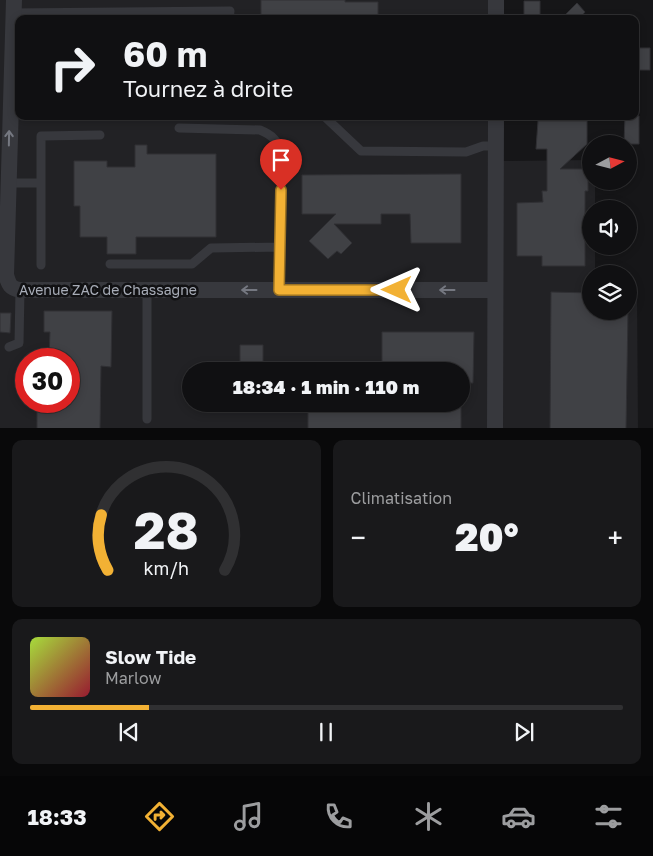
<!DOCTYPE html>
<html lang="fr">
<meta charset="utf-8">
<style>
body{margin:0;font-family:"Golos Text",sans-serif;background:#19191b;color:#f1f3f6;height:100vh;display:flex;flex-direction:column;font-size:19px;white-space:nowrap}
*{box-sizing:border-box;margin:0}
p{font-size:16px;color:#9c9d9f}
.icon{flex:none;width:28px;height:28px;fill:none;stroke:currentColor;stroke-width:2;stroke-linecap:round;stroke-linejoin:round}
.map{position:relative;height:428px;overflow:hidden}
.drawer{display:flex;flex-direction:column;gap:12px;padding:12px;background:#09090a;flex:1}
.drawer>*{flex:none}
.hud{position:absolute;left:15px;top:15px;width:624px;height:105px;border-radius:10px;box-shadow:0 2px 8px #0003,0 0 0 1px #303032;background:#101012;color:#f1f3f6;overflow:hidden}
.needle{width:32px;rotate:83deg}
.controls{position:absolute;left:582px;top:135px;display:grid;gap:10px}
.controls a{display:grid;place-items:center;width:55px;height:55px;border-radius:50%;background:#101012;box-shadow:0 2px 8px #0003,0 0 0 1px #303032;font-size:25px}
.speed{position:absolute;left:15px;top:348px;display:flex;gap:10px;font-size:25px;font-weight:700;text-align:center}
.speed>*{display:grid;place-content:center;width:65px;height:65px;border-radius:50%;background:#101012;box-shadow:0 2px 8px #0003,0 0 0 1px #303032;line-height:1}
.speed .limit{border:8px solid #d22;background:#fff;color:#111}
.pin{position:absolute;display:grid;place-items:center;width:42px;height:42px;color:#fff;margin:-51px -21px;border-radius:50% 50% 50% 0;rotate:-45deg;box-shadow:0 0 5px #0007}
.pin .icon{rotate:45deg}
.me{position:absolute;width:55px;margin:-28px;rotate:270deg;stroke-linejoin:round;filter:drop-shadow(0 0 4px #0008)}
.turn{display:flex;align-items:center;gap:18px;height:105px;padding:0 25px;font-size:22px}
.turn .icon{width:65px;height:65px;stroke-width:2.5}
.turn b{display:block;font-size:35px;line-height:42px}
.big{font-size:38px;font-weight:800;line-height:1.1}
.drawer .card{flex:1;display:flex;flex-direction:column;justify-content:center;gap:8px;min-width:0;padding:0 18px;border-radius:10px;background:#19191b}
.drawer .dial{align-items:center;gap:0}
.dial svg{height:130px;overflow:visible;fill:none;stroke:#303032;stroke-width:7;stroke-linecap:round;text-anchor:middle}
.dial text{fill:#f1f3f6;stroke:none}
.song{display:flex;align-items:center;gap:15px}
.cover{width:60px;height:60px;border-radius:8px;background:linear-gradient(135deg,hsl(80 70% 55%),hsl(350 70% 35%))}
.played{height:5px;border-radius:2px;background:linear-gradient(90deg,#f2b134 20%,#303032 20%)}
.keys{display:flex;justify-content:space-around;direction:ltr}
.heat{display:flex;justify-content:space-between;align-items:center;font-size:28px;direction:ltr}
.drawer .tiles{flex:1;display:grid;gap:12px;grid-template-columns:1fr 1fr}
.card:last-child{grid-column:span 2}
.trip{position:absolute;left:182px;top:362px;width:288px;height:50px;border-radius:25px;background:#101012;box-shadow:0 2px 8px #0003,0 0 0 1px #303032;font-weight:800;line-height:50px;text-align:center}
.tab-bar{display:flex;height:80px;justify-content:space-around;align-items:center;background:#060607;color:#9c9d9f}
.tab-bar .icon{width:35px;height:35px}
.tab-bar .selected{color:#f2b134}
.tab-bar b{font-size:22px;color:#f1f3f6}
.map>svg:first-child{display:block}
</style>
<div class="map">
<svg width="653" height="429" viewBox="0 0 653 429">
<rect width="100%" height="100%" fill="#161618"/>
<path fill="#222225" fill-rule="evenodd" d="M 0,0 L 502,0 L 502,19 L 19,19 L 19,116 L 503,116 L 503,161 L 591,160 L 591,181 L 595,181 L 595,209 L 591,209 L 591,246 L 595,246 L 595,274 L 591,274 L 591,311 L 629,311 L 629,291 L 637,291 L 638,428 L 0,428 ZM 26,359 L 69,359 L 69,401 L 26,401 ZM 191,371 L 461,371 L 461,404 L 191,404 Z"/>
<path fill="#404145" stroke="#303034" d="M 261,0 L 345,0 L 345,2 L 378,2 L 378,19 L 261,19 Z
M 524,1 L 540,1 L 540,19 L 524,19 Z
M 577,3 L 585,12 L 579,19 L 561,19 Z
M 639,48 L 650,48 L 650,70 L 639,70 Z
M 625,116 L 639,116 L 639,144 L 624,144 Z
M 538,121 L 587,121 L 587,144 L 560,169 L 588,169 L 588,191 L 585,191 L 585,266 L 542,266 L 542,256 L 517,256 L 517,203 L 543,202 L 542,191 L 547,191 L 547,149 L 536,149 Z
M 135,145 L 147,145 L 147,154 L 216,154 L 216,237 L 136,237 L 136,254 L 107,254 L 107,237 L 80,237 L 80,206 L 74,206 L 74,161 L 107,161 L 107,167 L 135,167 Z
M 461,174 L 461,243 L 411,243 L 410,214 L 381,214 L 381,224 L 334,224 L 352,243 L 341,254 L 337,251 L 328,259 L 309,241 L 336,214 L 302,214 L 302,175 Z
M 551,292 L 591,293 L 591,311 L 628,311 L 626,429 L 550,429 Z
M 44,311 L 112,311 L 111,367 L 101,366 L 100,429 L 37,429 L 37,401 L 69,401 L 69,359 L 49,359 L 50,332 L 44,332 Z
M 0,313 L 11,313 L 10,333 L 0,332 Z
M 382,332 L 474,332 L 473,383 L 462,383 L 461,371 L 382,371 Z
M 240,345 L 263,345 L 263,371 L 240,371 Z
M 308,404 L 461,404 L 461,429 L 308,429 Z"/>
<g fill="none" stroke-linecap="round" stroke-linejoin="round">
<path stroke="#37383d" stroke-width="9" d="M 13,13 L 230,11 L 229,19
M 324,116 L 361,151 L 466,152 L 483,146 L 496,146
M 179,128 L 260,130 C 272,135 277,140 282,152 L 279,290
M 8,183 L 41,183
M 110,264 L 192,264 L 211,248 L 280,247
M 41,265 L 41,136 L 100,135
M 9,347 L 19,343 L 20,290
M 147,419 L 147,290"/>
<path stroke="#37383d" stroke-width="16" d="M 14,0 L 6,275 C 9,285 10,288 20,290 L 495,290
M 496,19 L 496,0
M 495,429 L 496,116"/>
</g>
<defs><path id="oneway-shaft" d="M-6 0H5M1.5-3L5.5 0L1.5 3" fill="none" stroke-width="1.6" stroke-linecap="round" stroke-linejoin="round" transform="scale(1.25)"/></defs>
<g stroke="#757881">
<use href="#oneway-shaft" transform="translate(9 138) rotate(-89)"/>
<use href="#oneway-shaft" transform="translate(249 290) rotate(-180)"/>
<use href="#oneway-shaft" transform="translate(447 290) rotate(-180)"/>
</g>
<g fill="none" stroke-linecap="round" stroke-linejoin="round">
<g stroke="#9d7322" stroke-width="12">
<path id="route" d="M 281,190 L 279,290 L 397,290"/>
</g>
<use href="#route" stroke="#f2b134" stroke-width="9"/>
</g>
<g text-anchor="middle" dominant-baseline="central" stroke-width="5" stroke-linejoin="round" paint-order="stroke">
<g font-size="14" fill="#a8adb8" stroke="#111113">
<text x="108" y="289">Avenue ZAC de Chassagne</text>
</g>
</g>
</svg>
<div class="controls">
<a><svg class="needle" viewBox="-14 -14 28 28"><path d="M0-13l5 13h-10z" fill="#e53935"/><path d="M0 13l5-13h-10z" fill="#9c9d9f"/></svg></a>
<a><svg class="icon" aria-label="sound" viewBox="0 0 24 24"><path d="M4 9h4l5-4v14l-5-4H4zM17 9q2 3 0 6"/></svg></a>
<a><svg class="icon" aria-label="layers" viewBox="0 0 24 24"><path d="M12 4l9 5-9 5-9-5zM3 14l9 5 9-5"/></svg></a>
</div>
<div class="speed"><div class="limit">30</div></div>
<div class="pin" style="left:281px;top:190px;background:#d93025"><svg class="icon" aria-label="arrive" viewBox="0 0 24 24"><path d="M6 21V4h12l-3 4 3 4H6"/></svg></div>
<svg class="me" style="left:397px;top:290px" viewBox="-20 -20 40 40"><path d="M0-17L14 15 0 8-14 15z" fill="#f2b134" stroke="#fff" stroke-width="4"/></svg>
<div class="trip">18:34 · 1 min · 110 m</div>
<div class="hud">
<div class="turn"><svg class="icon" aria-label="right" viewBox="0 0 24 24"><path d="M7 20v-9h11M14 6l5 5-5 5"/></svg><div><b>60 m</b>Tournez à droite</div></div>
</div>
</div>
<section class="drawer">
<div class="tiles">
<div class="card dial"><svg viewBox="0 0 100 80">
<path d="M14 69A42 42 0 1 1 86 69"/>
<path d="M14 69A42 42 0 0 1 10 35" stroke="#f2b134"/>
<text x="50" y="56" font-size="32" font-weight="700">28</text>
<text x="50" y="72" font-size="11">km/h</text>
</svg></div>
<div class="card"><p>Climatisation</p>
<div class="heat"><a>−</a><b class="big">20°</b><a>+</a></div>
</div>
<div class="card">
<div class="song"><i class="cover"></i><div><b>Slow Tide</b><p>Marlow</p></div></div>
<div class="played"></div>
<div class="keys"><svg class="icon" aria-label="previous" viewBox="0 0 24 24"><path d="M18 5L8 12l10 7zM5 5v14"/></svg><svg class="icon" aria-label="pause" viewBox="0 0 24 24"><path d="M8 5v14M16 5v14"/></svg><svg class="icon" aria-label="next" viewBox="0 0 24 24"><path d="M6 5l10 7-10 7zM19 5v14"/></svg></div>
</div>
</div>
</section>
<nav class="tab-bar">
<b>18:33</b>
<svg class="icon selected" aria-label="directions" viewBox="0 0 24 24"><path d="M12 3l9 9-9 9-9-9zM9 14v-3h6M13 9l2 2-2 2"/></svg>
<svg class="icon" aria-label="music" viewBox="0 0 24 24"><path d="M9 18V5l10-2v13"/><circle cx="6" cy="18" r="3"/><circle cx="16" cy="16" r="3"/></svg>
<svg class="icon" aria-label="phone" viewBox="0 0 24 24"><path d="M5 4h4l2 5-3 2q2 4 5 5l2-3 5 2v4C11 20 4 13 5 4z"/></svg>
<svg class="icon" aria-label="climate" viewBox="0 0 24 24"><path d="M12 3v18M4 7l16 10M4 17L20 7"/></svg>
<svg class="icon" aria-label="car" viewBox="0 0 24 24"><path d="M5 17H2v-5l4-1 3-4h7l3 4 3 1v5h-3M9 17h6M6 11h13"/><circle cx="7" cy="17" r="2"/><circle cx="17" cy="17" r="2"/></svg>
<svg class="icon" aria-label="filters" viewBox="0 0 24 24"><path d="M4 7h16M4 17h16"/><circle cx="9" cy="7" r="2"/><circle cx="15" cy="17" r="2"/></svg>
</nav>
